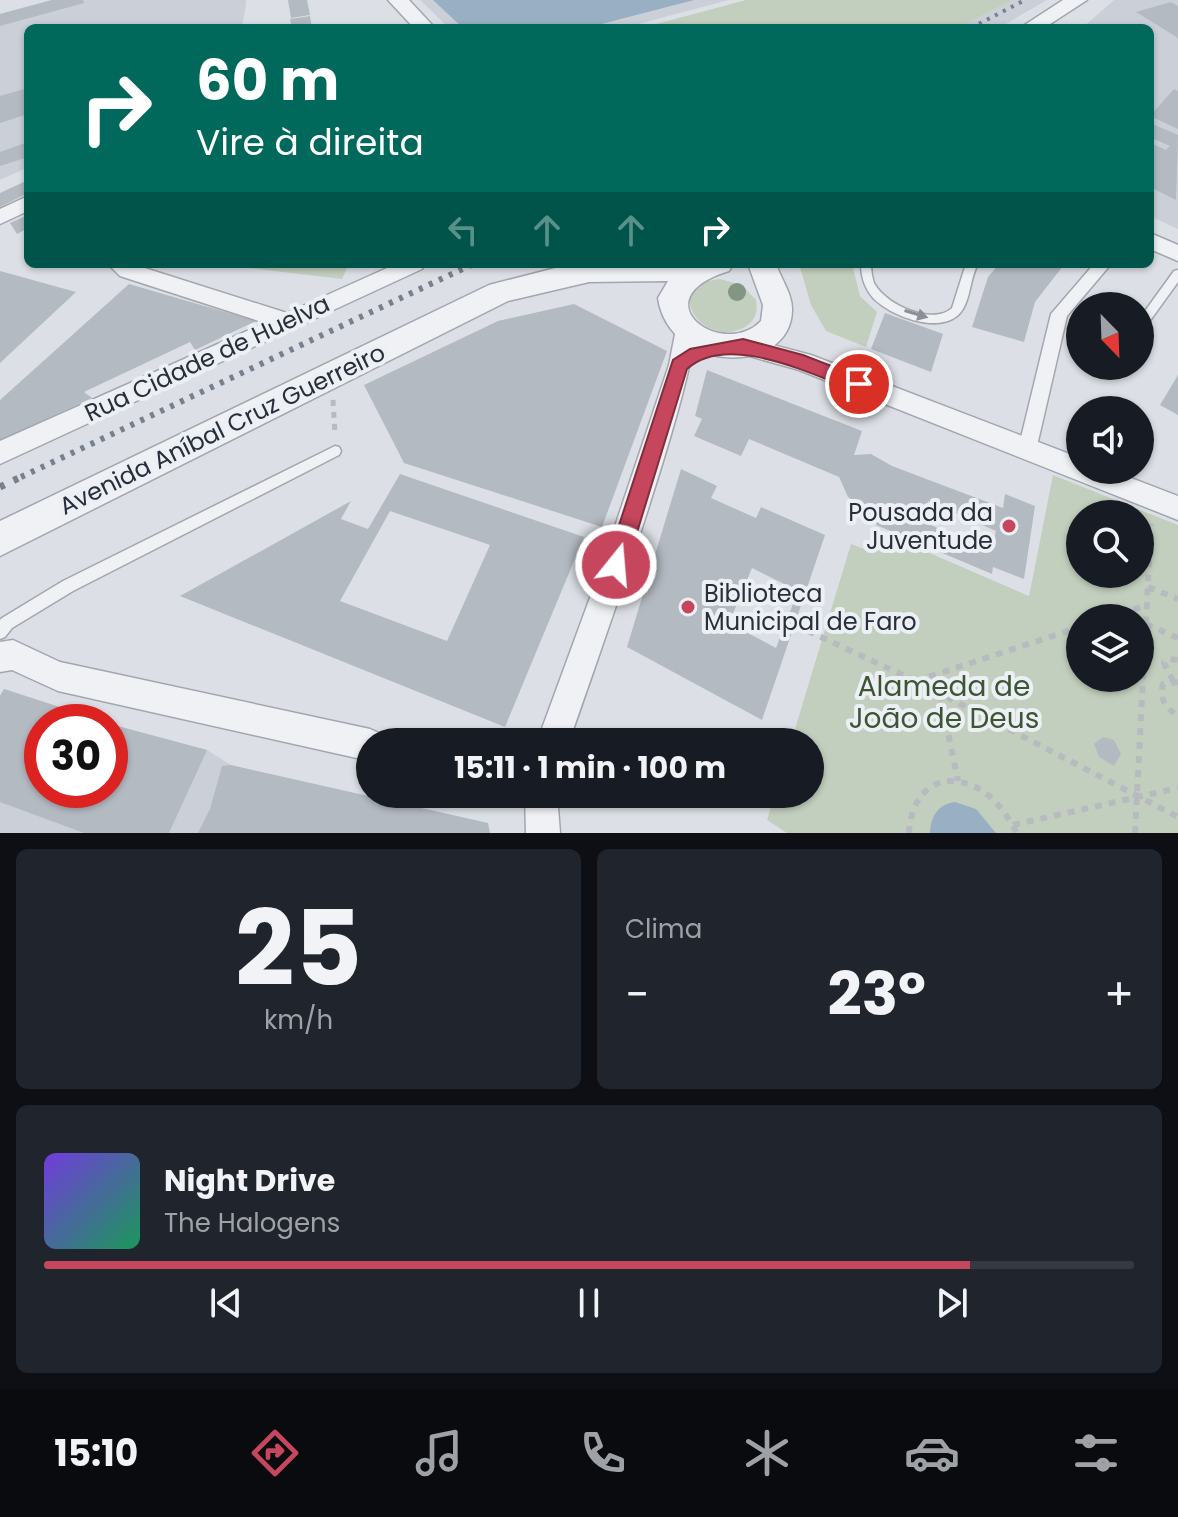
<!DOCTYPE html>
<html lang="pt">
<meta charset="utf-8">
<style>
body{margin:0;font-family:Poppins,sans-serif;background:#20242c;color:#f1f3f6;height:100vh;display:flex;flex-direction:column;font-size:30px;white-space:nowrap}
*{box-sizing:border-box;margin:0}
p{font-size:26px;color:#9ea1a6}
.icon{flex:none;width:44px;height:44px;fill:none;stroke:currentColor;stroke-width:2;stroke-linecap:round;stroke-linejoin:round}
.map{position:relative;height:833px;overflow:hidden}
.details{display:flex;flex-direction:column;gap:16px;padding:16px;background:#0d0f14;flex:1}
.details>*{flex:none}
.hud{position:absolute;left:24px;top:24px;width:1130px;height:244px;border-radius:12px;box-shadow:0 2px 6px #0004;background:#00695c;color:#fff;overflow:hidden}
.needle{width:52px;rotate:157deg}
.buttons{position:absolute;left:1066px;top:292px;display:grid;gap:16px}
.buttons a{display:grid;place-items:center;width:88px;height:88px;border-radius:50%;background:#171b24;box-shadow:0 2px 6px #0004;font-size:40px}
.speed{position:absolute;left:24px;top:704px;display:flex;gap:16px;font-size:40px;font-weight:700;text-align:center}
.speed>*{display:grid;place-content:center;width:104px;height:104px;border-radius:50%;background:#171b24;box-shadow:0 2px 6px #0004;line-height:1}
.speed .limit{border:12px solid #d22;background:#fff;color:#111}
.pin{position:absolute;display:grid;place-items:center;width:68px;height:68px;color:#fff;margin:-34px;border:4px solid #fff;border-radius:50%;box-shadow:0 2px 8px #0007}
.me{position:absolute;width:88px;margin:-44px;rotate:17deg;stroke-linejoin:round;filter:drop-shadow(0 0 6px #0008)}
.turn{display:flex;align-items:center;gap:28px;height:168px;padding:0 40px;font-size:36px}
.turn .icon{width:104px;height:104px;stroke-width:2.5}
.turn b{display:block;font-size:56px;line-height:68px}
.lanes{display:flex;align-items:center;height:76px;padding:0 40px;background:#0003;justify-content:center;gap:40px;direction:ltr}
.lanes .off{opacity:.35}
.big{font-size:60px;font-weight:700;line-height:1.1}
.details .tile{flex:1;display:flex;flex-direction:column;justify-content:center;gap:12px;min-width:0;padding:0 28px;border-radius:12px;background:#20242c}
.details .dial{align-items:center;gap:0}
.dial b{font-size:104px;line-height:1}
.song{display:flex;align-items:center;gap:24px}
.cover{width:96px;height:96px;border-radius:12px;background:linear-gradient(135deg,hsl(260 70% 55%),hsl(150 70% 35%))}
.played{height:8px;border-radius:4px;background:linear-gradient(90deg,#c6465d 85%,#363941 85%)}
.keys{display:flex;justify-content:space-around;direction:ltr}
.heat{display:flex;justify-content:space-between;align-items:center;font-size:44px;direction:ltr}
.details .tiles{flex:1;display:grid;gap:16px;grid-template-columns:1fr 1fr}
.tile:last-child{grid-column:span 2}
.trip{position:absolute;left:356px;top:728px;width:468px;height:80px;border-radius:40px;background:#171b24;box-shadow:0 2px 6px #0004;font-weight:700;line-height:80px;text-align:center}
.tabs{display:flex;height:128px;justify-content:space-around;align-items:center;background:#090b0e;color:#9ea1a6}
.tabs .icon{width:56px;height:56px}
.tabs .current{color:#c6465d}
.tabs b{font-size:36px;color:#f1f3f6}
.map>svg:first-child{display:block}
</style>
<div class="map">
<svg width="1178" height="833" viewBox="0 0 1178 833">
<rect width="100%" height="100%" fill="#dce0e6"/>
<path fill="#cbcfd7" d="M 52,0 L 246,0 L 246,4 L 242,28 L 28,28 L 28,167 L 0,180 L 0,14 Z
M 420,0 L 729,0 L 623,28 L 449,28 Z
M 1013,0 L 1047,0 L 999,28 L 958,28 Z
M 1114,0 L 1178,0 L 1178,229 L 1150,216 L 1150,28 L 1082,28 Z
M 4,689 L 105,722 L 42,722 L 42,790 L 110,790 L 110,724 L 207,750 L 231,765 L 229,833 L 0,833 L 0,696 Z"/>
<path fill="#c3cfbe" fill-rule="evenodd" d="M 746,0 L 1013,0 L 958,28 L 641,28 Z
M 217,264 L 349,264 L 342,279 Z
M 799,264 L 852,264 L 860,296 L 877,312 L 866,347 L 826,331 L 811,305 Z
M 720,279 L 742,285 L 756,300 C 758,311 756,320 745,327 C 704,350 658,286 720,279 Z
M 1053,475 L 1178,525 L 1178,833 L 787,833 L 767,820 L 775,794 L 810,794 L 810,742 L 791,742 L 851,544 L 867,550 L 874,529 L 1029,596 ZM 1080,514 L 1140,514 L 1140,574 L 1080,574 ZM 1080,618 L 1140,618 L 1140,678 L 1080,678 Z"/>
<path fill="#99afc4" d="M 433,0 L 694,0 L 586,28 L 463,28 Z
M 955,802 L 976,809 L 996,833 L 930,833 C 931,816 938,804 955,802 Z"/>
<path fill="#b4bac2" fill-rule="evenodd" d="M 52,0 L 83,0 L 84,3 L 0,26 L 0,14 Z
M 288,0 L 307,0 L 310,15 L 291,18 Z
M 1171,2 L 1178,6 L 1178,38 L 1136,12 Z
M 310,16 L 312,28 L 292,28 L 290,19 Z
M 28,88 L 28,114 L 0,123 L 0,96 Z
M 1174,89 L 1178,91 L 1178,129 L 1150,116 Z
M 1150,123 L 1178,135 L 1176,200 L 1150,187 L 1150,143 L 1166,150 L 1170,146 L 1150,137 Z
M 28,142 L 28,157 L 0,166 L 0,152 Z
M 28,180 L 28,193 L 0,207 L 0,193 Z
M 28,215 L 28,228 L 17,234 L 10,223 Z
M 999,264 L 1063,266 L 1035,302 L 1024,342 L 972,327 L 988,277 Z
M 0,271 L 76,292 L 0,363 Z
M 129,284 L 256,321 L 195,350 L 190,342 L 84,392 L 92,398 L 0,440 L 0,400 Z
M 574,304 L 667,351 L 602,527 L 404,463 L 364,385 L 498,321 Z
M 885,313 L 943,334 L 931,372 L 871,349 Z
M 707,370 L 862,431 L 854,455 L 871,454 L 892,466 L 1003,508 L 1005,494 L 1035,506 L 1024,579 L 993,567 L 992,574 L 876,525 L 880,510 L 858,504 L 848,497 L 839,477 L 749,439 L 741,456 L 694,436 L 702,419 L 695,416 ZM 928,501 L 996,531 L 991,552 L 922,521 Z
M 1178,375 L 1178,415 L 1160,405 Z
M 681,469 L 717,486 L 711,498 L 756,518 L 761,507 L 825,535 L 762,720 L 627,647 ZM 752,568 L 798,591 L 776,648 L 729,623 Z
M 400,474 L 584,537 L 505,727 L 180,596 L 351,501 L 341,519 L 368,529 ZM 390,511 L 490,545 L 447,641 L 340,601 Z
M 4,689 L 103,721 L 42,722 L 42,790 L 110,790 L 110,724 L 207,750 L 169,833 L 84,833 L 0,802 L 0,696 Z
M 1103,737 L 1114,740 L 1121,754 L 1114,766 L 1099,757 L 1094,744 Z
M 231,765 L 488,823 L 490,833 L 198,833 L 210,809 L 222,766 Z"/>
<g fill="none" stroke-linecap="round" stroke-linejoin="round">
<g stroke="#a2a7af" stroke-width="3">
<path id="service" d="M 861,264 L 871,264 C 871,270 872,277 874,283 C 886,305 932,326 952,308 L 965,267 L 967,264 L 978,264 C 969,279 971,305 957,316 C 935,333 892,316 874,299 C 865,289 861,277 861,264 Z
M 1178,270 L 1178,282 L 1144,329 L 1140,330 L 1140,318 L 1174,271 Z
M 1105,366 L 1117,366 C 1114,371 1111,372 1106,370 Z
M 335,446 L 339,447 L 341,451 L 339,455 L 73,591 L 12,628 L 5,637 L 0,639 L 0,620 L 2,618 L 63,581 Z"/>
</g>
<g stroke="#a2a7af" stroke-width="3">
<path id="pedestrian" d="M 1094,264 L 1111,264 L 1067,316 L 1036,450 L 1034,456 L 1027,458 L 1020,456 L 1018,450 L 1051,314 Z"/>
</g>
<g stroke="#a2a7af" stroke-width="3">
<path id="minor" d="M 28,196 L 28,211 L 0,224 L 0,209 Z
M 1150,233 L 1178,245 L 1178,261 L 1150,249 Z
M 108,264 L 132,264 L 287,313 L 396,264 L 425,264 L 422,269 L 0,464 L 0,441 L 265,323 L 120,276 Z
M 685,321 L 693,324 C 708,352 587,689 569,742 L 537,742 L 602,565 L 669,365 L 677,324 Z
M 743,337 L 811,355 L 1080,458 L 1080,470 L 1110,470 L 1178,496 L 1178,520 L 799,370 L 735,352 L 732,346 L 735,340 Z
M 13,640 L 60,662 L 370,729 L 381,734 L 384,742 L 370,742 L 370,761 L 58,691 L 12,670 L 0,672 L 0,642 Z
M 525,794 L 557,794 L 560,833 L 526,833 Z"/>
</g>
<g stroke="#a2a7af" stroke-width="3">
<path id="tertiary" d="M 388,0 L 409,0 L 435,28 L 414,28 Z
M 1063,0 L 1087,0 L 1044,28 L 1020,28 Z
M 571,264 L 733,264 L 729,271 C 638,299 722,361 761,321 L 763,305 L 748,264 L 776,264 C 781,279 793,295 792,311 C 790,376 669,374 658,298 L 668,281 L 589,282 L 508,301 L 0,556 L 0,521 L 489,285 Z"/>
</g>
<path stroke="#b7bbc0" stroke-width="5" stroke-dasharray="6 6" stroke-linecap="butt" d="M 333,400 L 335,434"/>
<path stroke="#b7bbc0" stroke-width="6" stroke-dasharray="7 7" stroke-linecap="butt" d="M 1148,587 L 1178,599
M 1107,618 L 1147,605
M 1146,624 L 1178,638
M 795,625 L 916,681 L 1178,817
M 916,681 L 1080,627
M 1173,681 L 1164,663 L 1169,659 L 1178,660
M 1178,682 L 1163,684 C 1159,699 1166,708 1178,716
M 940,694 L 958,781
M 1013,825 L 1178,788
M 909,833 C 911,791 941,767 981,790 C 997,800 1008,817 1017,833
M 1135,833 L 1151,524"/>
<use href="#service" fill="#eff1f4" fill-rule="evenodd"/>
<use href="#pedestrian" fill="#eff1f4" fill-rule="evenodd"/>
<use href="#minor" fill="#eff1f4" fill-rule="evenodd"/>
<use href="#tertiary" fill="#eff1f4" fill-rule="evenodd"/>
<path stroke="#77808e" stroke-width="4" stroke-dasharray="3 6" stroke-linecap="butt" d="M 971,28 L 1025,0"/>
<path stroke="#77808e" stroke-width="6" stroke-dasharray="4 7" stroke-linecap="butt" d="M 21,477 L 473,264"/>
<path stroke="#77808e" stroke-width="7" stroke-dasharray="5 10" stroke-linecap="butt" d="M 0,487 L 25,475"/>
</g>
<circle fill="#849485" cx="737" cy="292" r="9"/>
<defs><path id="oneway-solid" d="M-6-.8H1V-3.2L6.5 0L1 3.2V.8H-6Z" transform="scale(2)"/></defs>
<use fill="#8b9098" href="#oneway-solid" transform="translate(916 314) rotate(17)"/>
<path fill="#c6465d" stroke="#812e3c" stroke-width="2" d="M 743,339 L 803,355 L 865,379 L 868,384 L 859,392 C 815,376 728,331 687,369 L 627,565 L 624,572 L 616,575 L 609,572 L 606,565 L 673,360 L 690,349 Z"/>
<g fill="#c6465d" stroke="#eceff4" stroke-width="3">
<circle cx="1009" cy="526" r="8"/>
<circle cx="688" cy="607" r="8"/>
</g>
<g text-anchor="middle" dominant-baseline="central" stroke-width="8" stroke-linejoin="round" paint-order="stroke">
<g font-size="24" fill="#272f3b" stroke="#eceff4">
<text transform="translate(207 358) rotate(-25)">Rua Cidade de Huelva</text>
<text transform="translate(222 429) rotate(-26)">Avenida Aníbal Cruz Guerreiro</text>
</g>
<g font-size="24" fill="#272f3b" stroke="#eceff4" text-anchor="end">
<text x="993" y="512">Pousada da<tspan x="993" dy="28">Juventude</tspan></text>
<text x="704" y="593" text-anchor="start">Biblioteca<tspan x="704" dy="28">Municipal de Faro</tspan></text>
</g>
<g font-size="28" fill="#3c5635" stroke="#eceff4">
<text x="944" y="686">Alameda de<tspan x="944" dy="32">João de Deus</tspan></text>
</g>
</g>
</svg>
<div class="buttons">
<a><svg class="needle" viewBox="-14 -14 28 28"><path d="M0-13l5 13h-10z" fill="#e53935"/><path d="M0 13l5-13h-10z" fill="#9ea1a6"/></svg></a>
<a><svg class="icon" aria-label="sound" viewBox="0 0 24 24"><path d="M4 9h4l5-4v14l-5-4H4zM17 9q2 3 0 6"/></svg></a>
<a><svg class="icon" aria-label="search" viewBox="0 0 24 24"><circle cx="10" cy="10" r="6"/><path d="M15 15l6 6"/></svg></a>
<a><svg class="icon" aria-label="layers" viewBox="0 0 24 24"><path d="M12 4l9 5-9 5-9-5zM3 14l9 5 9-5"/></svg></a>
</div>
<div class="speed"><div class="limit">30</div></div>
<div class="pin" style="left:859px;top:384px;background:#d93025"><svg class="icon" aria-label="arrive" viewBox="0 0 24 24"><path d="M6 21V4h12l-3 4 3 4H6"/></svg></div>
<svg class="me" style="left:616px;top:565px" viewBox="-20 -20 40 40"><circle r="17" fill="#c6465d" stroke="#fff" stroke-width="3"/><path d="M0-11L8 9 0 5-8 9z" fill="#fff"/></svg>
<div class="trip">15:11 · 1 min · 100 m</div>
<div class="hud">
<div class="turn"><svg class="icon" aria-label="right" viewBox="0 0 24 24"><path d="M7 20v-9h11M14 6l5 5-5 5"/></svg><div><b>60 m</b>Vire à direita</div></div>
<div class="lanes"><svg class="icon off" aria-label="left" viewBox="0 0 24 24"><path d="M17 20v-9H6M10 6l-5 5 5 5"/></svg><svg class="icon off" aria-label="ahead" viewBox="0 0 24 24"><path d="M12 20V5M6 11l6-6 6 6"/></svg><svg class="icon off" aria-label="ahead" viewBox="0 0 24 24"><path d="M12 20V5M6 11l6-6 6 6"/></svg><svg class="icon" aria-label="right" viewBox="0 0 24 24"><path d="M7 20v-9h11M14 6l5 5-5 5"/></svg></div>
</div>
</div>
<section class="details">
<div class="tiles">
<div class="tile dial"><b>25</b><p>km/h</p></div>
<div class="tile"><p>Clima</p>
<div class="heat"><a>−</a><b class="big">23°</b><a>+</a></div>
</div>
<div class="tile">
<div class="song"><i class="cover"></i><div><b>Night Drive</b><p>The Halogens</p></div></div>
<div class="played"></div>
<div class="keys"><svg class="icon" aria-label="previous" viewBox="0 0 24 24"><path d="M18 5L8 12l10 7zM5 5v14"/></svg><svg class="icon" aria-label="pause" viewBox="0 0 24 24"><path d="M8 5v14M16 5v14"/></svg><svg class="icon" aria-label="next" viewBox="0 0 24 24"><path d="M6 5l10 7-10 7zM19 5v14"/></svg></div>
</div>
</div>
</section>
<nav class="tabs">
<b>15:10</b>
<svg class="icon current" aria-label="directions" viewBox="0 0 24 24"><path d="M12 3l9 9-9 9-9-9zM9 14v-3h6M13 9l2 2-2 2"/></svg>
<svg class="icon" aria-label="music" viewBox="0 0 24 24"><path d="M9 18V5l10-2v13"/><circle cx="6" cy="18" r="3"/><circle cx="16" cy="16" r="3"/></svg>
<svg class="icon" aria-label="phone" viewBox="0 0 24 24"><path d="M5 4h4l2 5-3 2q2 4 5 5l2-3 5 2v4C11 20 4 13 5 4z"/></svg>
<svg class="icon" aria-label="climate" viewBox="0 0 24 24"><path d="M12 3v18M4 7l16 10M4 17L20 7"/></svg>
<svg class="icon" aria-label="car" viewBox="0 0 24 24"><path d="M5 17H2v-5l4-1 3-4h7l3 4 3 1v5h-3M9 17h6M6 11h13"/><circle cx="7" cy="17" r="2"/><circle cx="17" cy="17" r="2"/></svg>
<svg class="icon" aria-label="filters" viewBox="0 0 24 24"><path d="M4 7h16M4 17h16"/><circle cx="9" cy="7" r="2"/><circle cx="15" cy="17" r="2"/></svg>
</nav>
